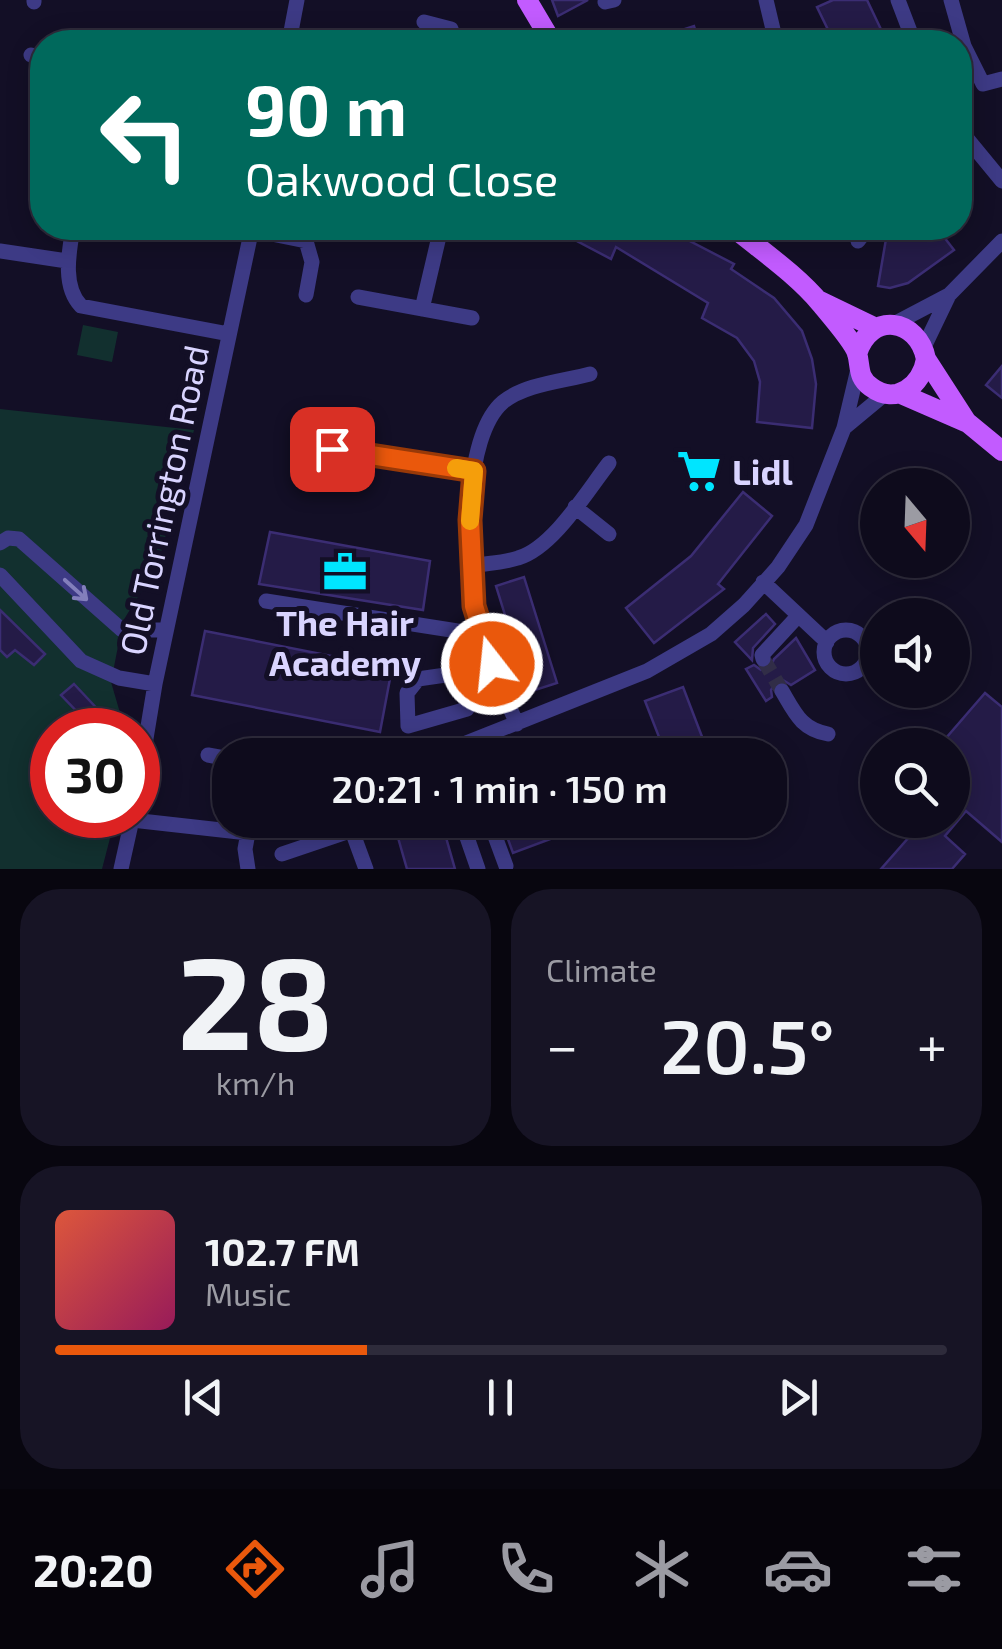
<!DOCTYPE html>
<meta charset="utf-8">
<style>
body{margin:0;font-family:"Exo 2",sans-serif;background:#171425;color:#f1f3f6;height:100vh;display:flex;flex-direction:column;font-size:38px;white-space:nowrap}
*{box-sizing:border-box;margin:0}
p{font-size:32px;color:#9b9ba3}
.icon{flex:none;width:55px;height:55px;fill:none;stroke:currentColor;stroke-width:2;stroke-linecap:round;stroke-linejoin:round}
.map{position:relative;height:869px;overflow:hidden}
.panel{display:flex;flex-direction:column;gap:20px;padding:20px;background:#08060f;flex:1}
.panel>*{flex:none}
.banner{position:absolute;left:30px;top:30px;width:942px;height:210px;border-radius:40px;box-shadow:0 5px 25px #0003,0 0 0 2px #2e2b3b;background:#00695c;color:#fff;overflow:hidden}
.needle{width:65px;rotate:161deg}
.tools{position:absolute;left:860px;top:468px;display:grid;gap:20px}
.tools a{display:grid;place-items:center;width:110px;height:110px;border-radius:50%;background:#0e0b1c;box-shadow:0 5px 25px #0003,0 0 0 2px #2e2b3b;font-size:50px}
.speed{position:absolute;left:30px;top:708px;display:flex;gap:20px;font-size:50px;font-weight:700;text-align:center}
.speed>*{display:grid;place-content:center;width:130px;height:130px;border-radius:50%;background:#0e0b1c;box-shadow:0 5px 25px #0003,0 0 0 2px #2e2b3b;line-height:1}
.speed .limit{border:15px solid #d22;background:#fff;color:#111}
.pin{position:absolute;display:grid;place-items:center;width:85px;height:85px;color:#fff;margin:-42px;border-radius:20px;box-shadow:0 5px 15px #0006}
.me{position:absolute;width:110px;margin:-55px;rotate:344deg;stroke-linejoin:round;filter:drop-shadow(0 0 8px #0008)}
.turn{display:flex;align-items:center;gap:35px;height:210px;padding:0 50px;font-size:45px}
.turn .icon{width:130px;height:130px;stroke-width:2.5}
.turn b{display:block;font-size:70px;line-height:85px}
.big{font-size:75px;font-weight:600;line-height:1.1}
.panel .card{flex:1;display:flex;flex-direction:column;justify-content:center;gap:15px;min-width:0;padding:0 35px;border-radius:40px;background:#171425}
.panel .dial{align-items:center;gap:0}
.dial b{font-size:130px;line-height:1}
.song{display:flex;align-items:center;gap:30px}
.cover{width:120px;height:120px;border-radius:15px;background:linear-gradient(135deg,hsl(10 70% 55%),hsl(330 70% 35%))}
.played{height:10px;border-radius:5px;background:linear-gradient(90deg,#ea580c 35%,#2e2b3b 35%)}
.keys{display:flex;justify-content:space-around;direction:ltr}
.heat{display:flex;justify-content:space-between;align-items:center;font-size:55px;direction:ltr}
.panel .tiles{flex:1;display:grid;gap:20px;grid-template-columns:1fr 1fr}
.card:last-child{grid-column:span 2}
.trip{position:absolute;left:212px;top:738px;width:575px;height:100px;border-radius:40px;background:#0e0b1c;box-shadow:0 5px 25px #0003,0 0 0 2px #2e2b3b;font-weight:600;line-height:100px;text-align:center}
.tab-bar{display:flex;height:160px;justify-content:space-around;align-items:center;background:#06040b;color:#9b9ba3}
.tab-bar .icon{width:70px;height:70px}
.tab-bar .selected{color:#ea580c}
.tab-bar b{font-size:45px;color:#f1f3f6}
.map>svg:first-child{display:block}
</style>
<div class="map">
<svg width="1002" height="869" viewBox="0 0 1002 869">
<rect width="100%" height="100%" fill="#130f26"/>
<path fill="#12302f" d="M 83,325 L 118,332 L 112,362 L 77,355 Z
M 0,409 L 194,430 L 158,564 L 123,621 L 111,682 L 125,730 L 52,730 L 52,815 L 116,815 L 102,869 L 0,869 Z"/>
<path fill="#241b47" stroke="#3b2d73" stroke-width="2.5" d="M 552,0 L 588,0 L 558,16 Z
M 833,0 L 867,0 L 887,42 L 834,42 L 817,7 Z
M 694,26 L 699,42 L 651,42 L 651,40 Z
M 552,228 L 693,228 L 686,239 L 734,264 L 731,269 L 774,298 L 802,331 L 812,359 L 816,384 L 812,428 L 757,422 L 760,382 L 754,361 L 737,338 L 702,318 L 708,303 L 616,247 L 611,259 Z
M 879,228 L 937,228 L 954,250 L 908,283 L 890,288 L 878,286 L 886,239 Z
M 1002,366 L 1002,398 L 986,385 Z
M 743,492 L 772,516 L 718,584 L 724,589 L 654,643 L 626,608 L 691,556 Z
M 270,532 L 430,561 L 423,610 L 259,584 Z
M 524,577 L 557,683 L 529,692 L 496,586 Z
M 0,610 L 45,654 L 34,665 L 15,650 L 7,657 L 0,650 Z
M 766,614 L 775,624 L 753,648 L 752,660 L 735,642 Z
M 205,631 L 392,668 L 380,732 L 192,695 Z
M 796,638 L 815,670 L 791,685 L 783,680 L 776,682 L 771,690 L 772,697 L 766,701 L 746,669 L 754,665 L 761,670 L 770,668 L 774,659 Z
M 74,684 L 103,715 L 91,726 L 61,695 Z
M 683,687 L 709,755 L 666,755 L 645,701 Z
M 985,693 L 1002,707 L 1002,842 L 966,811 L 945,836 L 965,854 L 952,869 L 881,869 L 917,828 L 909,820 L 952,820 L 952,745 L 940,745 Z
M 598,741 L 603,755 L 564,755 L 563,753 Z
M 393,820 L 441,820 L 455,869 L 407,869 Z
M 501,820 L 546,820 L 553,838 L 513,853 Z"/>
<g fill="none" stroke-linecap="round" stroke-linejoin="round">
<path stroke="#312d47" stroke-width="15" stroke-dasharray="15 8" stroke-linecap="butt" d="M 763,659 L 782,691"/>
<path stroke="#3d3a85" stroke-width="15" d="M 766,0 L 776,42
M 898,0 L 914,42
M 951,0 L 964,46 L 983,84 L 1002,79
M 34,2 L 34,0
M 605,2 L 614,0
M 424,22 L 451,29 L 455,42
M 289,42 L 297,0
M 31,55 L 42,58
M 42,117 L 42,133
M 960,130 L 1002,181
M 73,228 C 69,252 62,286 81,306 L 229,334
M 252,230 L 306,241 L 312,262 L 306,295
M 858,241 L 868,228
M 0,251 L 67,261
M 358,297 L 472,318
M 422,309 L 441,228
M 892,325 L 949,295 L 1002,241
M 924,347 L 949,295
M 844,428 L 885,394
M 332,449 L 474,471
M 575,507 L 609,534
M 0,543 L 8,538 L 19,539 L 122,630 L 166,630
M 471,566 C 487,563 503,563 518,558 C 553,548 587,491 609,463
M 0,575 L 81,661 L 119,678 L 155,684
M 763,582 L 827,642
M 266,601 L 483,635
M824 652a22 22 0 1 1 44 0a22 22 0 1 1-44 0Z
M 763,659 L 762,655 L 798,616
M 782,691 C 795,713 801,729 828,734
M 467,709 L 408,726 L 407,693 L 418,679 L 494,668
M 517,724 C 500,687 485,648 475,609 C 465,560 463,436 503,402 C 525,384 564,381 590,374
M 208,755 L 230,759
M 436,755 L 647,671 L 711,634 L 744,605 L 778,567 L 806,525 L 844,428 L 858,369
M 138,787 L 155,684 L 252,228
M 132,820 L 248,833
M 348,820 L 366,869
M 461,820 L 478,869
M 489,820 L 506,866
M 248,833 L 245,849 L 248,869
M 282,854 L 353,830
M 121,869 L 133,815"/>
<path stroke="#c25bff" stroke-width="20" d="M 527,0 L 552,42
M 734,228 C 762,251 797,275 821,304 C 830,315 853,341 857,353 C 861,367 857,377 871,387 C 896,406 922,385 926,359 C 918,318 870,311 857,354
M 820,301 L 876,328
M 926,359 L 966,421
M 899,393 L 968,423 L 1002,451"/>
</g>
<defs><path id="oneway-shaft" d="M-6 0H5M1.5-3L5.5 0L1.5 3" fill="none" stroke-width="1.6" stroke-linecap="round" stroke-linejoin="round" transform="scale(2.5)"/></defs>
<use stroke="#837fbc" href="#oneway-shaft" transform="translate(76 590) rotate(42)"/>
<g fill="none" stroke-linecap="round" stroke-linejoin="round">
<g stroke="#983908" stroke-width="25">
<path id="route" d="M 332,449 L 474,471 L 470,520 L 474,606 L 492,664"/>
</g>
<use href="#route" stroke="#ea580c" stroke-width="18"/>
<path stroke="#f59e0b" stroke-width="18" d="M 456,468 L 474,471 L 470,521"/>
</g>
<defs>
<g id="supermarket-bare" transform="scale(3.45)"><path d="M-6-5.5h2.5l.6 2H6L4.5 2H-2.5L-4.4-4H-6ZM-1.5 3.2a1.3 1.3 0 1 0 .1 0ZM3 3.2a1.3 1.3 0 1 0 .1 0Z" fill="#00e5ff" stroke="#130f26" stroke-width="2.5" paint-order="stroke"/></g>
<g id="office-bare" transform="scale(3.45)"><path d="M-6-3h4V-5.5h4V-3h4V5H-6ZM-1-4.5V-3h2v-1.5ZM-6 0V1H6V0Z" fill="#00e5ff" stroke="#130f26" stroke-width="2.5" paint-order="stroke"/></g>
</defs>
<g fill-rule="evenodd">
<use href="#supermarket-bare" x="699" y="471"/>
<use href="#office-bare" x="345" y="572"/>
</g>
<g text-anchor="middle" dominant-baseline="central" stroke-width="10" stroke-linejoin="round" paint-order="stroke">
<g font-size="35" font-weight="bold" fill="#d9d4ff" stroke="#130f26" text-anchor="start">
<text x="732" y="471">Lidl</text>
<text x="345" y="622" text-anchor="middle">The Hair<tspan x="345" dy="40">Academy</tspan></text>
</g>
<g font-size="35" fill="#d9d4ff" stroke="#130f26">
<text transform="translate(163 500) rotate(-78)">Old Torrington Road</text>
</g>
</g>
</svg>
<div class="tools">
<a><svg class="needle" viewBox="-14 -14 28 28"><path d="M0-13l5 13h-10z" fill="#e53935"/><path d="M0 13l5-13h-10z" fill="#9b9ba3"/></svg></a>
<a><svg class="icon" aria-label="sound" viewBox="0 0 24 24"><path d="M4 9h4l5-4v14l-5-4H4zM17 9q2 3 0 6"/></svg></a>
<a><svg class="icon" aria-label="search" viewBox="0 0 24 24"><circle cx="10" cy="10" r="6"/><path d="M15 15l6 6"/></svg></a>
</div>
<div class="speed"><div class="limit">30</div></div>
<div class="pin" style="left:332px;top:449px;background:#d93025"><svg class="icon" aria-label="arrive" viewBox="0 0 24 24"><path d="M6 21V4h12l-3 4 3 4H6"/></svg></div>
<svg class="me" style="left:492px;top:664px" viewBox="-20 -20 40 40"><circle r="17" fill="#ea580c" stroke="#fff" stroke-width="3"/><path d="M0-11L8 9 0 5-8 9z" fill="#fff"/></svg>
<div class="trip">20:21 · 1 min · 150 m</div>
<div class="banner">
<div class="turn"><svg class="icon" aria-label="left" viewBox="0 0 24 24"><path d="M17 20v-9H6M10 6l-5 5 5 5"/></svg><div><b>90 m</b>Oakwood Close</div></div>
</div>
</div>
<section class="panel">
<div class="tiles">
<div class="card dial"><b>28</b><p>km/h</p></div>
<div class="card"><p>Climate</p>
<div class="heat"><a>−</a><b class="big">20.5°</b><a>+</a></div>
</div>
<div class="card">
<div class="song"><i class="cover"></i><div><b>102.7 FM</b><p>Music</p></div></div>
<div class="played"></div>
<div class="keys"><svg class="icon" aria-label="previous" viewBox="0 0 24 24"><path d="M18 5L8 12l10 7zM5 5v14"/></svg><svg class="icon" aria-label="pause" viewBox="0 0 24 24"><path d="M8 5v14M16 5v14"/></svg><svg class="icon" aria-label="next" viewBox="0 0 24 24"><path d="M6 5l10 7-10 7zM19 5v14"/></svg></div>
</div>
</div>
</section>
<nav class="tab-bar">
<b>20:20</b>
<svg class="icon selected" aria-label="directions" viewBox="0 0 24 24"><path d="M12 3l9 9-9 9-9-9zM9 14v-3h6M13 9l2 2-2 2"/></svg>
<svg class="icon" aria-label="music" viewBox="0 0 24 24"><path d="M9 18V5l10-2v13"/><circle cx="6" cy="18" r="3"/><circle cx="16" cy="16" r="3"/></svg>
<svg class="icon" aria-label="phone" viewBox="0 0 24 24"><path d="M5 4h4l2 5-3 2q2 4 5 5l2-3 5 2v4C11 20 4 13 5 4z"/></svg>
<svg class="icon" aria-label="climate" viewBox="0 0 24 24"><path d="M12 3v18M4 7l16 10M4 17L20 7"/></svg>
<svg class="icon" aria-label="car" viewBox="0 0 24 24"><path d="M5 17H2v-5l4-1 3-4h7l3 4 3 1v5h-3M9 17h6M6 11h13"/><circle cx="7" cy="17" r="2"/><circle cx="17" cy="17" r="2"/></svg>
<svg class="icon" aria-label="filters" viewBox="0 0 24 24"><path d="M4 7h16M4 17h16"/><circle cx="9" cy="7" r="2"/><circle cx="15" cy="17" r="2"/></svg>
</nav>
